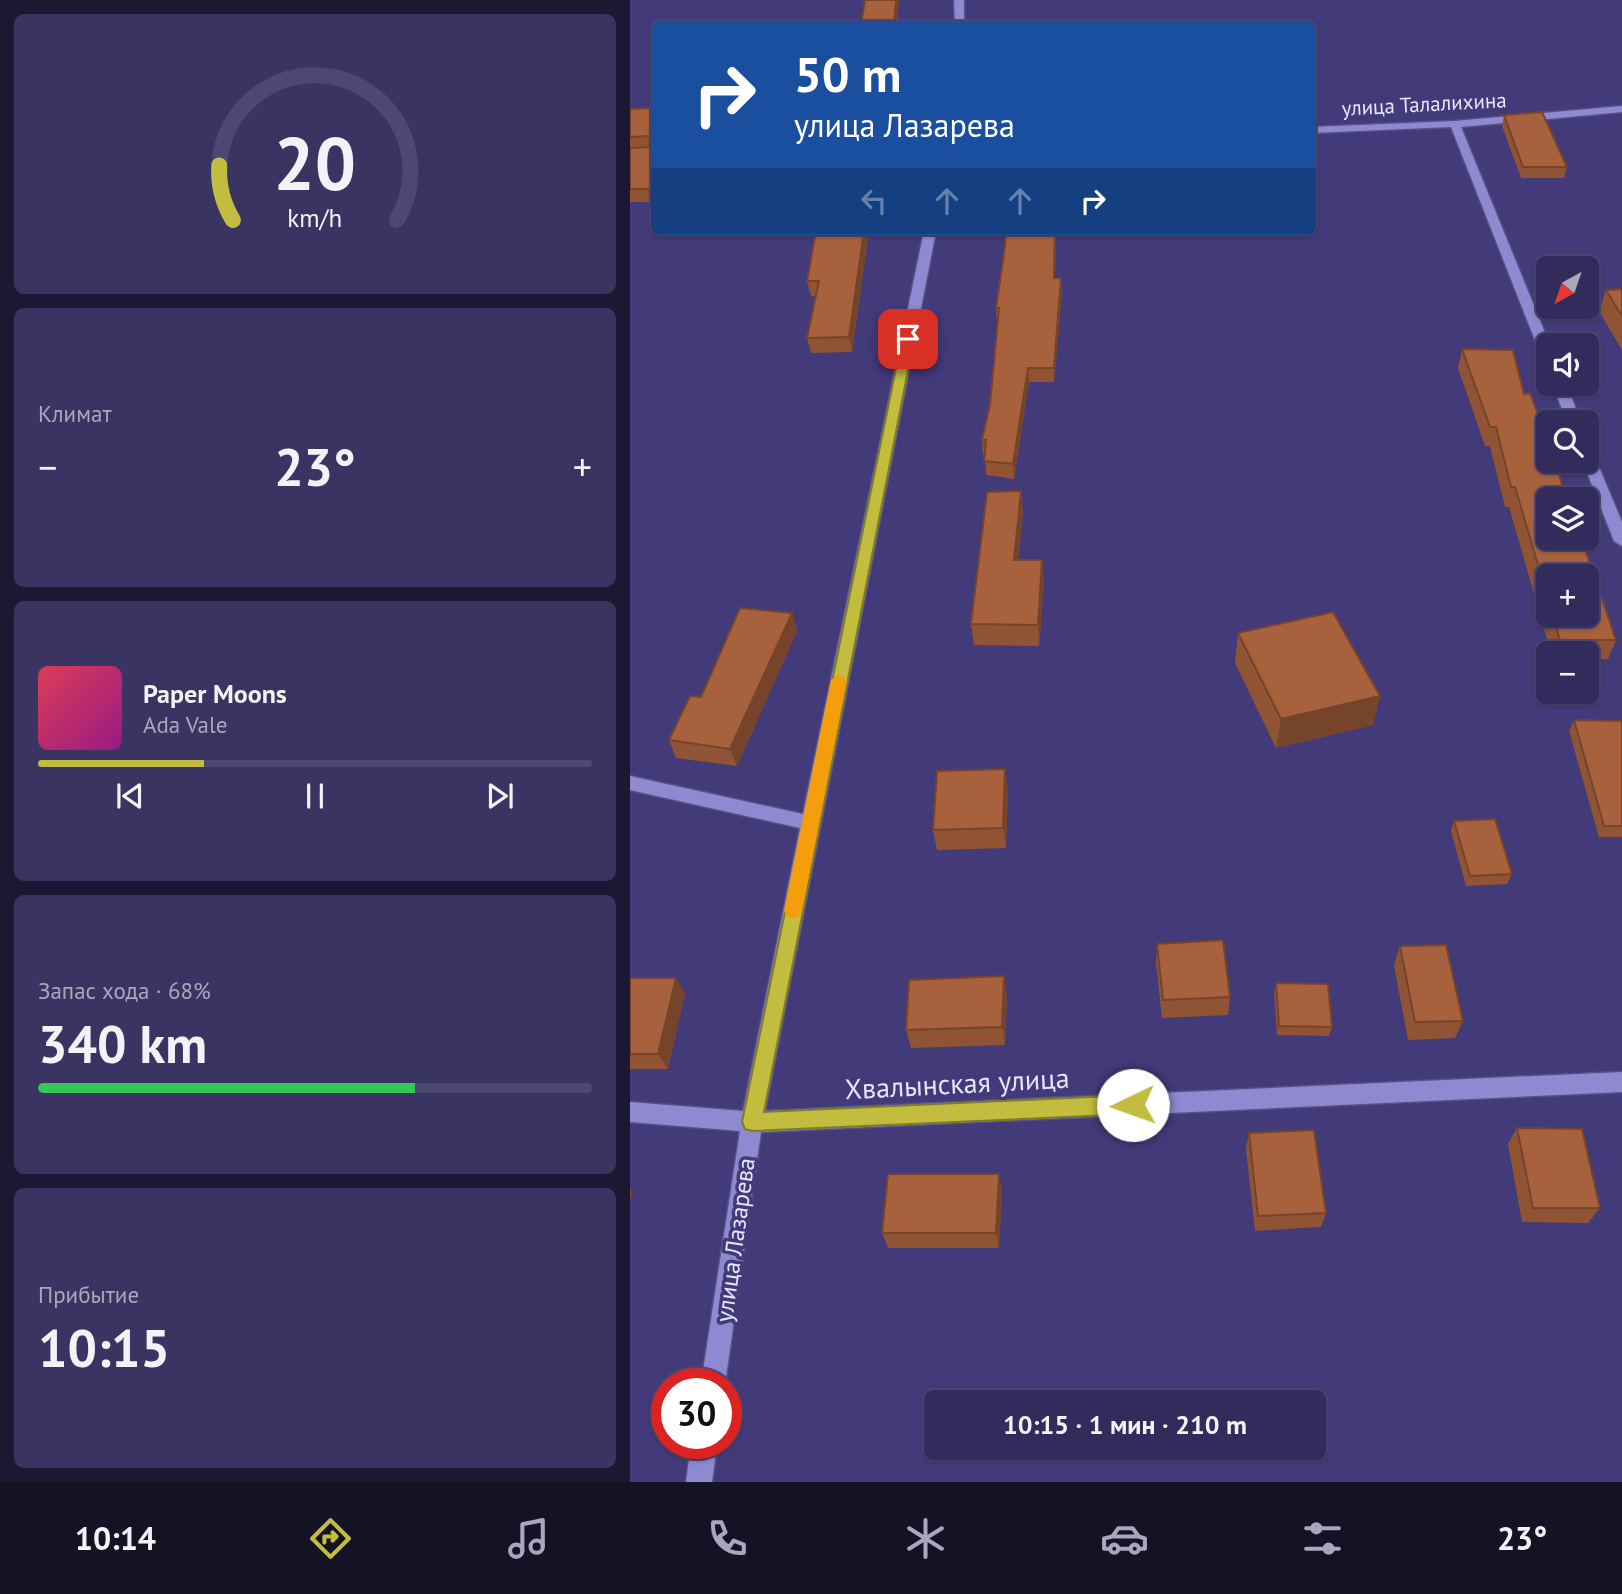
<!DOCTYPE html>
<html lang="ru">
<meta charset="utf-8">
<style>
body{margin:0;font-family:"PT Sans",sans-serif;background:#3a3462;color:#f1f3f6;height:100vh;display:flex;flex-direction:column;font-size:26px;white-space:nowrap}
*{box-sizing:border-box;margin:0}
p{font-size:23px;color:#a8a7bb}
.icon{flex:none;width:38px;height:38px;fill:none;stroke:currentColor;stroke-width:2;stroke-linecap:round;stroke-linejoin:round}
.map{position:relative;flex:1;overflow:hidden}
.details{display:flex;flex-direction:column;gap:14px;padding:14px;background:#1c1833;width:630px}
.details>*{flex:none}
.banner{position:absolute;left:21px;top:21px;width:665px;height:214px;border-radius:10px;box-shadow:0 2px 5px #0004,0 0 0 2px #4d4872;background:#1a4fa0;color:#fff;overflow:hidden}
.needle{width:46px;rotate:220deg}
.controls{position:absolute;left:906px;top:256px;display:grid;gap:14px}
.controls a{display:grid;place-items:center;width:63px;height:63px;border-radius:10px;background:#322c5c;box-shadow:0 2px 5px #0004,0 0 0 2px #4d4872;font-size:35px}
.speed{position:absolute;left:21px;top:1368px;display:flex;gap:14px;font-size:35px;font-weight:700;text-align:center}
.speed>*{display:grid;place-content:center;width:91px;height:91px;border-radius:50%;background:#322c5c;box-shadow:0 2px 5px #0004,0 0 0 2px #4d4872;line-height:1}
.speed .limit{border:10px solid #d22;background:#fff;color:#111}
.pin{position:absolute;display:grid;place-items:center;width:60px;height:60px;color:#fff;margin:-30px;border-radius:14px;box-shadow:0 4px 10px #0006}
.me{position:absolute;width:77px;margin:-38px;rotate:267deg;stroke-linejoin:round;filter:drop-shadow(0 0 5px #0008)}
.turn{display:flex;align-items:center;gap:24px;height:147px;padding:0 28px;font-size:32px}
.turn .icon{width:91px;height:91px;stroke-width:2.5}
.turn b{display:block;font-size:49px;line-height:60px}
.lanes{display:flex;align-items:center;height:66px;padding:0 28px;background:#0003;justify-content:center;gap:35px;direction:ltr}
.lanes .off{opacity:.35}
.big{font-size:52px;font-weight:800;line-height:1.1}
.details .tile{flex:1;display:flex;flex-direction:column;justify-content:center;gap:10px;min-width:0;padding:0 24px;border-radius:10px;background:#3a3462}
.details .dial{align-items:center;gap:0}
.dial svg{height:182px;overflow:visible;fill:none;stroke:#4d4872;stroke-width:7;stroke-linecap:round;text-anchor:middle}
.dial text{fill:#f1f3f6;stroke:none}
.song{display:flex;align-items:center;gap:21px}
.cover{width:84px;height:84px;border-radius:10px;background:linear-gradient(135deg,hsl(350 70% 55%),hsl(310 70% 35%))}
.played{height:7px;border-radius:4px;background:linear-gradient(90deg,#c2bd3f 30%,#4d4872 30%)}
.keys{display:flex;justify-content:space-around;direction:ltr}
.heat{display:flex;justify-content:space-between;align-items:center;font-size:38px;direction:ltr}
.charge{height:10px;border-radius:5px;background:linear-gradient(90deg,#34c759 68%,#4d4872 0)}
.trip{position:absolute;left:294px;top:1390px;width:402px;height:70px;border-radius:10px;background:#322c5c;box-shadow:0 2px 5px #0004,0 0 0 2px #4d4872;font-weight:800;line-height:70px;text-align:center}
.menu{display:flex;height:112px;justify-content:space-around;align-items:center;background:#141225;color:#a8a7bb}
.menu .icon{width:49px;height:49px}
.menu .current{color:#c2bd3f}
.menu b{font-size:32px;color:#f1f3f6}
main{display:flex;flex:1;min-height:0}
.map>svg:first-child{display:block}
</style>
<main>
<section class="details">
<div class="tile dial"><svg viewBox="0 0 100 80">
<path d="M14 69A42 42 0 1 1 86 69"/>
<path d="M14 69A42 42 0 0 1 8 45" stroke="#c2bd3f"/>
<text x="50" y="56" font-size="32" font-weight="700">20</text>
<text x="50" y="72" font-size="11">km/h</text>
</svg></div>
<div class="tile"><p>Климат</p>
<div class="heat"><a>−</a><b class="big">23°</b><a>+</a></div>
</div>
<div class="tile">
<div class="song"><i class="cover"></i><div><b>Paper Moons</b><p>Ada Vale</p></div></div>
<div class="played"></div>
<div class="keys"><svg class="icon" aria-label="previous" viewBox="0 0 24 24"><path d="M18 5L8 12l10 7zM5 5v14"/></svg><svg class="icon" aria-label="pause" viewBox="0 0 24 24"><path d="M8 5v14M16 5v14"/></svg><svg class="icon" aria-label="next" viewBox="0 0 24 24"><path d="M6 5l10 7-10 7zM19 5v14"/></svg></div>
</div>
<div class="tile"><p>Запас хода · 68%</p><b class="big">340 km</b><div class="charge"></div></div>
<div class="tile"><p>Прибытие</p><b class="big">10:15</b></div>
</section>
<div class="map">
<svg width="992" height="1482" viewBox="0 0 992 1482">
<rect width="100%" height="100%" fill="#433a7a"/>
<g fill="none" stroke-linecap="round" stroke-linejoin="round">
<g stroke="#584f83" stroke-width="3">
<path id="minor" d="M 324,0 L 334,0 L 334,24 L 325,24 Z
M 992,106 L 992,112 L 831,127 L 920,345 L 919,362 L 912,358 L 821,127 L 682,133 L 682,127 L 825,121 Z
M 294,231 L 306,231 L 135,1111 L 992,1072 L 992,1092 L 131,1132 L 95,1384 L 71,1384 L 110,1131 L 0,1122 L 0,1102 L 113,1111 L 170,828 L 0,790 L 0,776 L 173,814 Z
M 922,383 L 936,383 L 951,422 L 937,422 Z
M 957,451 L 964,455 L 992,522 L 992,546 L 984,541 L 952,460 L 957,460 Z
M 61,1444 L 87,1444 L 82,1482 L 56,1482 Z"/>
</g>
<use href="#minor" fill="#8f89d1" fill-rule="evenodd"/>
</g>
<path fill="#905334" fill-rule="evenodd" d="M 24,108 L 24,202 L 0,202 L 0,109 Z
M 874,115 L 937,167 L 934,178 L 891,178 L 872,126 Z
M 186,231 L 239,231 L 222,352 L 181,353 L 177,338 L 186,296 L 181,296 L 177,281 Z
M 426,231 L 425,278 L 431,278 L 432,292 L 424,382 L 399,382 L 384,479 L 356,475 L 355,455 L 353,455 L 352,440 L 360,404 L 368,322 L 367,322 L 366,308 Z
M 992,289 L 992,350 L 969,311 L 976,290 Z
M 832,349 L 919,499 L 986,640 L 978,659 L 957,659 L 957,653 L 921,653 L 879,507 L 875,507 L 860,446 L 855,446 L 828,368 ZM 919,576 L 957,614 L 919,614 Z
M 391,491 L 393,512 L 388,560 L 414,582 L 409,646 L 344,645 L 341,624 Z
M 162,613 L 167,631 L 107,766 L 46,758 L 39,740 L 71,697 Z
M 608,633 L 750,696 L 743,725 L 646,748 L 605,663 Z
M 944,720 L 992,721 L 992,837 L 969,837 L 939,731 Z
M 375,769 L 378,790 L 376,848 L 307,850 L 303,830 Z
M 824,821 L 882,874 L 877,884 L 836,886 L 821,831 Z
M 527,944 L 600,997 L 598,1015 L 532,1018 L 526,962 Z
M 770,946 L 833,1021 L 825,1038 L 778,1040 L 764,965 Z
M 0,978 L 46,978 L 55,993 L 38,1069 L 0,1069 Z
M 646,983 L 702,1027 L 699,1036 L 647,1035 L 644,992 Z
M 377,995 L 375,1045 L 281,1048 L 276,1030 Z
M 887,1128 L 970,1208 L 958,1223 L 892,1222 L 878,1144 Z
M 619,1133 L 696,1213 L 691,1227 L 625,1231 L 616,1149 Z
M 372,1189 L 369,1248 L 258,1248 L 252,1233 Z"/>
<path fill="#75442b" d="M 266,0 L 269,0 L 267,24 L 264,24 Z
M 24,179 L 24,202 L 20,189 Z
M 234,231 L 239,231 L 222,352 L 219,337 Z
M 431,278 L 432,292 L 424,382 L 424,368 Z
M 398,368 L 399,382 L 384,479 L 383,464 Z
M 391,491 L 393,512 L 386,582 L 384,560 Z
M 412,560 L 414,582 L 409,646 L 408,625 Z
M 162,613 L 167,631 L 107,766 L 100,749 Z
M 750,696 L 743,725 L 646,748 L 651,719 Z
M 375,769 L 378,790 L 376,848 L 373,828 Z
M 374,976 L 377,995 L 375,1045 L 372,1027 Z
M 46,978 L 55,993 L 38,1069 L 28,1054 Z
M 369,1174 L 372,1189 L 369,1248 L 366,1233 Z
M 0,1188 L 3,1192 L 0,1202 Z"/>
<path fill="#a7613d" stroke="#75442b" stroke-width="2" d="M 235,0 L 266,0 L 264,24 L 231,24 Z
M 24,108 L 24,179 L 20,189 L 0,189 L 0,148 L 20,147 L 23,144 L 20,136 L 0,137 L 0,109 Z
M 912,112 L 937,167 L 893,167 L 874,115 Z
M 186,231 L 234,231 L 219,337 L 177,338 L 189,281 L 177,281 Z
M 376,231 L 425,231 L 424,278 L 431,278 L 424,368 L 398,368 L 383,464 L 354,461 L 356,440 L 352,440 L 360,404 L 369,308 L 366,308 L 375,246 Z
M 992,289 L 992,316 L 976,290 Z
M 832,349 L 883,350 L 894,394 L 900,393 L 919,443 L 919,460 L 925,460 L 936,499 L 919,499 L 919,537 L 951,537 L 986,640 L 930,640 L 922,614 L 957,614 L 957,576 L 919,576 L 919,602 L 885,487 L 881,487 L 866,427 L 860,427 Z
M 391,491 L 384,560 L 412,560 L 408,625 L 341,624 L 357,492 Z
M 110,608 L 162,613 L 100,749 L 39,740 L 60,696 L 71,697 Z
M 703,612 L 750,696 L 651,719 L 608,633 Z
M 944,720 L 992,721 L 992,826 L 974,826 Z
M 375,769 L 373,828 L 303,830 L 307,771 Z
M 865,819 L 882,874 L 840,876 L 824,821 Z
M 593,940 L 600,997 L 533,1000 L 527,944 Z
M 816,945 L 833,1021 L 785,1022 L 770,946 Z
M 374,976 L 372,1027 L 276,1030 L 279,980 Z
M 0,978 L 46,978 L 28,1054 L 0,1054 Z
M 646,983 L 698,984 L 702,1027 L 649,1026 Z
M 887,1128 L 952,1129 L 970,1208 L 903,1208 Z
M 684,1130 L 696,1213 L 628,1216 L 619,1133 Z
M 258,1174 L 369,1174 L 366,1233 L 252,1233 Z"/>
<path fill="#c2bd3f" stroke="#7e7b29" stroke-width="2" d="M 278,335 L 284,339 L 134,1112 L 503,1095 L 510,1098 L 513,1105 L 510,1111 L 503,1114 L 122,1131 L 115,1129 L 112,1122 L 272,339 Z"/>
<path fill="#f59e0b" d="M 209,674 L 217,680 L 172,911 L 169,916 L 163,919 L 157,916 L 154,911 L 201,680 Z"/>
<g text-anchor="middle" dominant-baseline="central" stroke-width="7" stroke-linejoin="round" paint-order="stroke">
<g font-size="21" fill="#e6e5fd" stroke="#433a7a">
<text transform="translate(794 104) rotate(-3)">улица Талалихина</text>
</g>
<g font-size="24" fill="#e6e5fd" stroke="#433a7a">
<text transform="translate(105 1240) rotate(-82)">улица Лазарева</text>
</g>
<g font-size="28" fill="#e6e5fd" stroke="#433a7a">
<text transform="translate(327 1083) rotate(-3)">Хвалынская улица</text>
</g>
</g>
</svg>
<div class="controls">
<a><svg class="needle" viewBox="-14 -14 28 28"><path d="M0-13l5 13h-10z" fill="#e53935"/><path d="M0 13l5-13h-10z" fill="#a8a7bb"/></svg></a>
<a><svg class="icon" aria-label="sound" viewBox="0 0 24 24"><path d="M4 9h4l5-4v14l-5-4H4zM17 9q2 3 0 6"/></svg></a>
<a><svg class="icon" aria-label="search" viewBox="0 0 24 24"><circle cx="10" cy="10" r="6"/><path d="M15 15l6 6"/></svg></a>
<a><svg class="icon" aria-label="layers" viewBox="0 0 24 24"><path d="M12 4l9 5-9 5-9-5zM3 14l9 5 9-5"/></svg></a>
<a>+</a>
<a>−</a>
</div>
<div class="speed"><div class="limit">30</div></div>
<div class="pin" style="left:278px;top:339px;background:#d93025"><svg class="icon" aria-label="arrive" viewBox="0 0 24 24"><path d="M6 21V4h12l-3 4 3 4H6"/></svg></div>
<svg class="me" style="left:503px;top:1105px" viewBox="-20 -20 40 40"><circle r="19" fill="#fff"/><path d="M0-13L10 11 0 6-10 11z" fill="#c2bd3f"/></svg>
<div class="trip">10:15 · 1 мин · 210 m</div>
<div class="banner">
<div class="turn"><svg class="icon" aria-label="right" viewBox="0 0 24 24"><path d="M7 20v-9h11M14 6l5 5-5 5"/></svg><div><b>50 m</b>улица Лазарева</div></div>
<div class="lanes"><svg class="icon off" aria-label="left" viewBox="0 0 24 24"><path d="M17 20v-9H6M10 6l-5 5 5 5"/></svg><svg class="icon off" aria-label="ahead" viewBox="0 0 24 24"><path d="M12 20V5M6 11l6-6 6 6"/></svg><svg class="icon off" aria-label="ahead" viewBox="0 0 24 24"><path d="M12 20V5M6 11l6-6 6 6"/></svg><svg class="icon" aria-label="right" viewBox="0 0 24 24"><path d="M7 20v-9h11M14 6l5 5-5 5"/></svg></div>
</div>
</div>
</main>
<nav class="menu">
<b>10:14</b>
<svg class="icon current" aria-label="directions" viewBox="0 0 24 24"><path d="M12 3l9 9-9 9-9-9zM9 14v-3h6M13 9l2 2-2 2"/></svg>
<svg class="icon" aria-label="music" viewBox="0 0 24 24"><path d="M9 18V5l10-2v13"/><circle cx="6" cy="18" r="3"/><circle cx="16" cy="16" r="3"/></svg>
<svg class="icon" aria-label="phone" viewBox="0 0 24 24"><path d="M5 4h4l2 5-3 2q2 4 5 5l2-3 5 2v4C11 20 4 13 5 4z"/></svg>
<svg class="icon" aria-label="climate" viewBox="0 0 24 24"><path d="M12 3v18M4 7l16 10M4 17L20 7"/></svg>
<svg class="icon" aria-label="car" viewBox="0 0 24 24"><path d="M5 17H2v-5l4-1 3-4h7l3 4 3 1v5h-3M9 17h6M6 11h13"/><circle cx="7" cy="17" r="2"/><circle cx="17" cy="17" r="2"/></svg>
<svg class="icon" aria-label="filters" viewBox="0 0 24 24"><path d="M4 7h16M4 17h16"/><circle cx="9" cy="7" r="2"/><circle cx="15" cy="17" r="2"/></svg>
<b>23°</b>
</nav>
